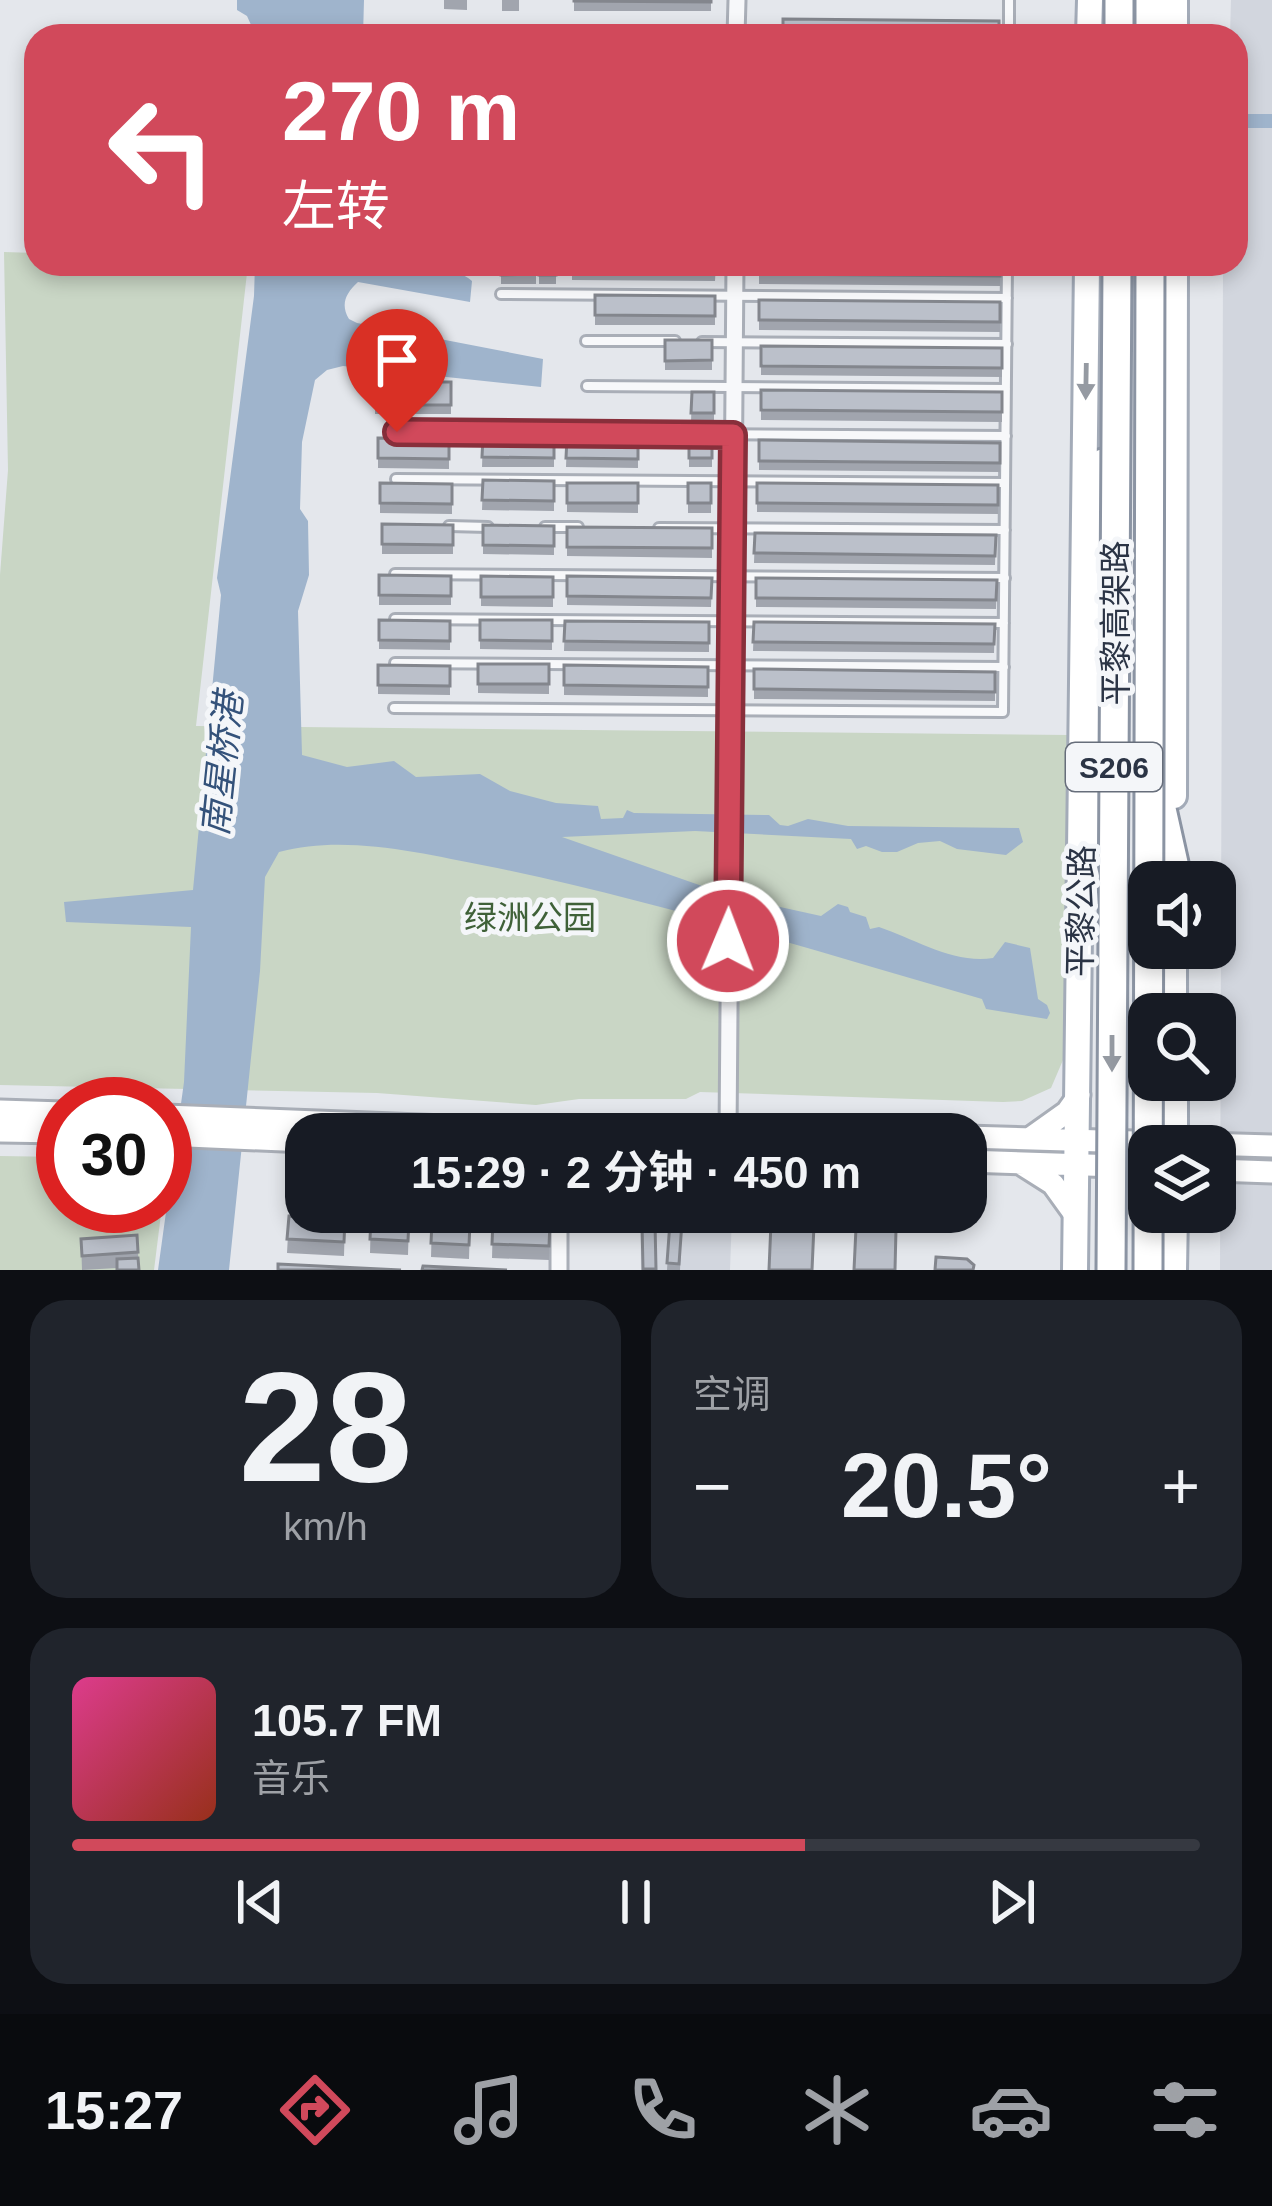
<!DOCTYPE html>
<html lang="zh">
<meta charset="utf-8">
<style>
body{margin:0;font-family:Arial,"Noto Sans SC",sans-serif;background:#20242c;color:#f1f3f6;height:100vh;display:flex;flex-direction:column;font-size:45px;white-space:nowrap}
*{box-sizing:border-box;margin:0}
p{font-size:39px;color:#9ea1a6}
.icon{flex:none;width:66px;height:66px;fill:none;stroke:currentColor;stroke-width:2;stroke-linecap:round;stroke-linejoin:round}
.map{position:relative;height:1270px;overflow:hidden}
.panel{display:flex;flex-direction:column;gap:30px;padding:30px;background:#0d0f14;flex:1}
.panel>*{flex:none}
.guide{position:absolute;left:24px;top:24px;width:1224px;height:252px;border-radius:36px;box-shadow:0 6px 18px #0003;background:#d1495b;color:#fff;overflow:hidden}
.tools{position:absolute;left:1128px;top:861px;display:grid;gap:24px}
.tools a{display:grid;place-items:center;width:108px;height:108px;border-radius:24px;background:#171b24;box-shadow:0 6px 18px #0003;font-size:60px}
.speed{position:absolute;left:36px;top:1077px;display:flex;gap:24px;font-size:60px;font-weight:700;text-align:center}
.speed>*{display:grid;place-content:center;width:156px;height:156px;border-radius:50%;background:#171b24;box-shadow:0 6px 18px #0003;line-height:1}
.speed .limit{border:18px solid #d22;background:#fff;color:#111}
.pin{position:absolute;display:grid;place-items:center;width:102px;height:102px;color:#fff;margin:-123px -51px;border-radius:50% 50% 50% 0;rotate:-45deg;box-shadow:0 0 12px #0007}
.pin .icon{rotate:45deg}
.me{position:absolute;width:132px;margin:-66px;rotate:1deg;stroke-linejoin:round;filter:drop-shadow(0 0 9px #0008)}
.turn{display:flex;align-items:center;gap:42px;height:252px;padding:0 60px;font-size:54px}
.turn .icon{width:156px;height:156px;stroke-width:2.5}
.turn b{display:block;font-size:84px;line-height:102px}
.big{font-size:90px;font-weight:700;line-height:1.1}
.panel .widget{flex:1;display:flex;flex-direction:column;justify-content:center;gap:18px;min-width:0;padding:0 42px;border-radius:36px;background:#20242c}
.panel .dial{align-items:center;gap:0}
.dial b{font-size:156px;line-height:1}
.song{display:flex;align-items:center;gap:36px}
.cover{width:144px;height:144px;border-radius:18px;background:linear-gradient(135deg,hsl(330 70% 55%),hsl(10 70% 35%))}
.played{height:12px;border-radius:6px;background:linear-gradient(90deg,#d1495b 65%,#363941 65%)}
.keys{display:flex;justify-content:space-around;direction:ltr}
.heat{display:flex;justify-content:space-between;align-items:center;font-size:66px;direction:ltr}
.panel .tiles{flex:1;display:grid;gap:30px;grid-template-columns:1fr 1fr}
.widget:last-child{grid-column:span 2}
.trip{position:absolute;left:285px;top:1113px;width:702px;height:120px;border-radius:36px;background:#171b24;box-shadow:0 6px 18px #0003;font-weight:700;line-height:120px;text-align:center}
.dock{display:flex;height:192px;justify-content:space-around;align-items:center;background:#090b0e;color:#9ea1a6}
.dock .icon{width:84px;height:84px}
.dock .active{color:#d1495b}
.dock b{font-size:54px;color:#f1f3f6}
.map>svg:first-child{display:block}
</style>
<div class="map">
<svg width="1272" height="1270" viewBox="0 0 1272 1270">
<rect width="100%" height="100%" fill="#e4e7ec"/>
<path fill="#d2d6de" d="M 1231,0 L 1272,0 L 1272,1270 L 1220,1270 L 1223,266 L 1236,264 L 1236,36 L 1230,36 Z
M 640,1212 L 732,1215 L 730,1270 L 641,1270 Z"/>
<path fill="#c9d6c5" d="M 4,252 L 36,253 L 36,264 L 248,264 L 196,726 L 1069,735 L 1066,1053 L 1051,1088 L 1022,1101 L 1003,1102 L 700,1092 L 686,1099 L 579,1099 L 536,1105 L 377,1093 L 0,1085 L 0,575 L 8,470 Z
M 0,1156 L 63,1157 L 63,1206 L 162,1206 L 154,1270 L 0,1270 Z"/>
<path fill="#9fb4cc" d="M 237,0 L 364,0 L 363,36 L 256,36 L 247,16 L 237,10 Z
M 255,264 C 299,264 445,254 472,281 L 470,302 L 358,282 C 346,293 340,304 349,319 L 357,323 L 543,359 L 541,387 L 343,366 L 327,370 L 315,380 L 302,442 L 300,509 L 308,521 L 309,575 L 298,611 L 302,755 L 347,767 L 394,761 L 416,777 L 480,774 L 510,791 L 556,803 L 598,806 L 601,819 L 623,818 L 627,810 L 634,813 L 769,815 L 780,825 L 788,826 L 808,819 L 848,826 L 1019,828 L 1023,842 L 1006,855 L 957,849 L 940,841 L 918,843 L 897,852 L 882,852 L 866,846 L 857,849 L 851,839 L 695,831 L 562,837 L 702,886 L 750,888 L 771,905 L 821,916 L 838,904 L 848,907 L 850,912 L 866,917 L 870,929 L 879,927 C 915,939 953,964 993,958 L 1005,942 L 1030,948 L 1038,999 L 1047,1005 L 1050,1013 L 1047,1019 L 986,1009 L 982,999 C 818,952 654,900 487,866 C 421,853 344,834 279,852 L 265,877 L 260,971 L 229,1270 L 158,1270 L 184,1082 L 191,927 L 66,922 L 64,902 L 193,890 L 221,595 L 217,578 L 254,296 Z"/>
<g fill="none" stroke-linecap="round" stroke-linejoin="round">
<path stroke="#9fb4cc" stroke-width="14" d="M 1236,121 L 1272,121"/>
<g stroke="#a9aeb7" stroke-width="14">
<path id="lane" d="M 1009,36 L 1009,0
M 501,294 L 1007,298
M 586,341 L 675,341
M 702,342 L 1007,344
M 587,386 L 1006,389
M 397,432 L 1006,436
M 396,479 L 1005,483
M 449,526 L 488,527
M 545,527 L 578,527
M 659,528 L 1005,530
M 395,574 L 1005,578
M 395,619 L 1004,623
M 395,663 L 1004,667
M 394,708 L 1003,712 L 1007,264"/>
</g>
<g stroke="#a9aeb7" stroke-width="21">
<path id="street" d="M 736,36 L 737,0
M 728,1134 L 735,264
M 559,1270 L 559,1212"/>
</g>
<g stroke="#a9aeb7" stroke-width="27">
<path id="secondary" d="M 0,1111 L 63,1113
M 165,1116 L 625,1134
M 0,1131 L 63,1132
M 749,1134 L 768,1131 L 876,1134
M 165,1135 L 306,1141
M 966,1137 L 1272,1146
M 1029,1139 L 1067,1112 L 1079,1095
M 966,1161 L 1149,1167
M 1020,1163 L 1053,1184 L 1076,1216
M 1215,1170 L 1272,1172"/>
</g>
<g stroke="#a3abb8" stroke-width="30">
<path id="primary" d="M 1089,36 L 1090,0
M 1175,36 L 1175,0
M 1174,796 L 1175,264
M 1174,948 L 1174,1014
M 1175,1080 L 1175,1146
M 1075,1270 L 1087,264
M 1174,1270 L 1175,1212"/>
</g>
<g stroke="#8b94a3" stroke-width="33">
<path id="highway" d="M 1119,36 L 1119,0
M 1150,36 L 1150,0
M 1162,774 L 1162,809 L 1174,863
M 1082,866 L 1100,820 L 1103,463"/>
</g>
<use href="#lane" stroke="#f7f8fa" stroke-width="8"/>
<use href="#street" stroke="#f7f8fa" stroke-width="15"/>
<use href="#secondary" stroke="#fff" stroke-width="21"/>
<use href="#primary" stroke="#fff" stroke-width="24"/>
<use href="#highway" stroke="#fff" stroke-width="27"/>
<g stroke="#8b94a3" stroke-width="33" stroke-linecap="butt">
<path id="highway-bridge" d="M 1111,1270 L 1117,264
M 1148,1270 L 1150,264"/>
</g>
<use href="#highway-bridge" stroke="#fff" stroke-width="27"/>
</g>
<path fill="#a1a5ae" d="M 444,0 L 467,0 L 467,10 L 444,9 Z
M 502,0 L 519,0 L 519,11 L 502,11 Z
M 574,0 L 711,0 L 711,11 L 574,11 Z
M 501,264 L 536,264 L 536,284 L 501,284 Z
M 539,264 L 556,264 L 556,284 L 539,284 Z
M 572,264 L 716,264 L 715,281 L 572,280 Z
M 759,264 L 1000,264 L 1000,286 L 759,284 Z
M 595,295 L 715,296 L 715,325 L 595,325 Z
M 759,300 L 1000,302 L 1000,332 L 759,330 Z
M 665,340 L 712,340 L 712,370 L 665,370 Z
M 761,346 L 1002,348 L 1002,377 L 761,375 Z
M 375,382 L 392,382 L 392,414 L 375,414 Z
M 395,382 L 412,382 L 412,414 L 395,415 Z
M 415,382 L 451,382 L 451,414 L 415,414 Z
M 761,390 L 1002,392 L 1002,422 L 761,420 Z
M 692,392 L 714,392 L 714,422 L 691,422 Z
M 483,437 L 554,438 L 554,467 L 482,467 Z
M 378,438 L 449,439 L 449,469 L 378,468 Z
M 567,438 L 638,439 L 638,468 L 566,467 Z
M 689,438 L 712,438 L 712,467 L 689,467 Z
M 759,440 L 1000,443 L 1000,472 L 759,470 Z
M 483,480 L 554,481 L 554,511 L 482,510 Z
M 380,483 L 452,484 L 452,514 L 380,513 Z
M 567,483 L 638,483 L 638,513 L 567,512 Z
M 688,483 L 711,483 L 711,513 L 688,513 Z
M 757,483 L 998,485 L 998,514 L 757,512 Z
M 382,524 L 453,525 L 453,554 L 382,554 Z
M 483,525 L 554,526 L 554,555 L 483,554 Z
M 567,527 L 712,528 L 712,558 L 567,556 Z
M 755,533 L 996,535 L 995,565 L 754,563 Z
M 379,575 L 451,576 L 451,605 L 379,605 Z
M 481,576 L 553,577 L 553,607 L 481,606 Z
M 567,576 L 712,578 L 711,607 L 567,605 Z
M 756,578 L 997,580 L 996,609 L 756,607 Z
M 379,620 L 450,621 L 450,650 L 379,649 Z
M 480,620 L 552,620 L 552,650 L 480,649 Z
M 565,621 L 709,622 L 709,652 L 564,651 Z
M 754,622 L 995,624 L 994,653 L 753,651 Z
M 478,664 L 549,664 L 549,694 L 478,693 Z
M 378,665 L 450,666 L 450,695 L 378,694 Z
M 564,665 L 708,667 L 708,697 L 564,695 Z
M 754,669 L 995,672 L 995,701 L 754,699 Z
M 289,1216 L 345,1218 L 344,1256 L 287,1253 Z
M 371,1217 L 409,1219 L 408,1255 L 370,1253 Z
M 493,1220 L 550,1223 L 549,1260 L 492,1258 Z
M 432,1221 L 470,1223 L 469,1259 L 431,1257 Z
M 670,1222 L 682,1222 L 680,1270 L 667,1270 Z
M 137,1235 L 139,1270 L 117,1268 L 82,1270 L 81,1239 Z"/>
<path fill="#bbc0ca" stroke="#83868d" stroke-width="3" d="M 574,0 L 711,0 L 711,2 L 574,1 Z
M 783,19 L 999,21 L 999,36 L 783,36 Z
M 501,264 L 536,264 L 536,274 L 501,275 Z
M 539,264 L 556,264 L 556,275 L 539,275 Z
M 572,264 L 715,264 L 715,271 L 572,271 Z
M 759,264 L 1000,264 L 1000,276 L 759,274 Z
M 595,295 L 715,296 L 715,316 L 595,315 Z
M 759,300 L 1000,302 L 1000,322 L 759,320 Z
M 665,340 L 712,340 L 712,360 L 665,361 Z
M 761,346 L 1002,348 L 1002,368 L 761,366 Z
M 375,382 L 392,382 L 392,405 L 375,405 Z
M 395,382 L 412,382 L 412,405 L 395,405 Z
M 415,382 L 451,382 L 451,405 L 415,405 Z
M 761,390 L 1002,392 L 1002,412 L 761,410 Z
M 692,392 L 714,392 L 714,413 L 691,413 Z
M 483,437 L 554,438 L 554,458 L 482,457 Z
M 378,438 L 449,439 L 449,459 L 378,458 Z
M 567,438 L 638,439 L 638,459 L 566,458 Z
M 689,438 L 712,438 L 712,458 L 689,458 Z
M 759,440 L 1000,443 L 1000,463 L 759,461 Z
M 483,480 L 554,481 L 554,501 L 482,500 Z
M 380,483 L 452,484 L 452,504 L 380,503 Z
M 567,483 L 638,483 L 638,503 L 567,503 Z
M 688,483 L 711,483 L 711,503 L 688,503 Z
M 757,483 L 998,485 L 998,505 L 757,503 Z
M 382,524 L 453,525 L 453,545 L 382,544 Z
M 483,525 L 554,526 L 554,546 L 483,545 Z
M 567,527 L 712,528 L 712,548 L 567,547 Z
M 755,533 L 996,535 L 995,556 L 754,553 Z
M 379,575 L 451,576 L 451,596 L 379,595 Z
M 481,576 L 553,577 L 553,597 L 481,597 Z
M 567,576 L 712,578 L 711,598 L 567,596 Z
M 756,578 L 997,580 L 996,600 L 756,598 Z
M 379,620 L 450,621 L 450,641 L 379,640 Z
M 480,620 L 552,620 L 552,641 L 480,640 Z
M 565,621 L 709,622 L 709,643 L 564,641 Z
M 754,622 L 995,624 L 994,644 L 753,642 Z
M 478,664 L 549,664 L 549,684 L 478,684 Z
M 378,665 L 450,666 L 450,686 L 378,685 Z
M 564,665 L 708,667 L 708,687 L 564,685 Z
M 754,669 L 995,672 L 995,692 L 754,689 Z
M 289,1216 L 345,1218 L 344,1242 L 287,1239 Z
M 371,1217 L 409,1219 L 408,1241 L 370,1239 Z
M 493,1220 L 550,1223 L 549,1246 L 492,1244 Z
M 432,1221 L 470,1223 L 469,1245 L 431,1243 Z
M 670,1222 L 682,1222 L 679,1264 L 667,1263 Z
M 642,1223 L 655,1223 L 656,1269 L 643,1269 Z
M 771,1223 L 814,1225 L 812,1270 L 769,1270 Z
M 856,1228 L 896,1229 L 895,1270 L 854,1270 Z
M 137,1235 L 138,1252 L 82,1256 L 81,1239 Z
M 936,1257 L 967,1259 L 974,1265 L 973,1270 L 935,1270 Z
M 138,1258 L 139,1270 L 117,1270 L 117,1259 Z
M 278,1264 L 401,1270 L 278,1270 Z
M 423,1266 L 507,1270 L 422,1270 Z"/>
<defs><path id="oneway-solid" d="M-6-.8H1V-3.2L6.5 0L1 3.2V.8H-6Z" transform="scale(3)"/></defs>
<g fill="#959aa2">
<use href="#oneway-solid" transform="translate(1086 381) rotate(91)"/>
<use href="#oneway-solid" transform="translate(1112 1053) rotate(90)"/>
</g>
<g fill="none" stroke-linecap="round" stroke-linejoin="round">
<g stroke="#882f3b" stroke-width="30">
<path id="route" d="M 397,432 L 733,435 L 728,941"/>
</g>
<use href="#route" stroke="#d1495b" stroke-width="21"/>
</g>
<g text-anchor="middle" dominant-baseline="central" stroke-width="10" stroke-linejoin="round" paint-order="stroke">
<rect fill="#f4f6f9" stroke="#676e7b" stroke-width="3" x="1066" y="743" width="96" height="48" rx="9"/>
<g font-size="30" font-weight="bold" fill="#2b3445">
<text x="1114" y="767">S206</text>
</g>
<g font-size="33" fill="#2b3445" stroke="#f4f6f9">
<text transform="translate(1115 623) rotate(-90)">平黎高架路</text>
<text transform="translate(1081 911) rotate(-89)">平黎公路</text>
</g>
<g font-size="33" fill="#3f6138" stroke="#f4f6f9">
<text x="530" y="917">绿洲公园</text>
</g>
<g font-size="36" font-style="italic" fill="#34527a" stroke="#f4f6f9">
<text transform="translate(222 764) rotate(-84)">南星桥港</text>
</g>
</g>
</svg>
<div class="tools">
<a><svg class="icon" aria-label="sound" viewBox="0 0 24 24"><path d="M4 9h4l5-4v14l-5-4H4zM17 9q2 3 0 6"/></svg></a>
<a><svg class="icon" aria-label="search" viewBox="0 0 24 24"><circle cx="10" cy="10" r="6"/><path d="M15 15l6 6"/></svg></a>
<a><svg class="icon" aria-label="layers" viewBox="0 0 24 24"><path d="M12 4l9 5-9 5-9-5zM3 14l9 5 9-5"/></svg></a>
</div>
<div class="speed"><div class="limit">30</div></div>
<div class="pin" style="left:397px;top:432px;background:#d93025"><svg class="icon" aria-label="arrive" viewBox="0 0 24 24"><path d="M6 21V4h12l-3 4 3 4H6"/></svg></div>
<svg class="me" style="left:728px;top:941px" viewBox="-20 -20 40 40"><circle r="17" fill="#d1495b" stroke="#fff" stroke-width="3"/><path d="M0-11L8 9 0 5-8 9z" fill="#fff"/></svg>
<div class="trip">15:29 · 2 分钟 · 450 m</div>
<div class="guide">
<div class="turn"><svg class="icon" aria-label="left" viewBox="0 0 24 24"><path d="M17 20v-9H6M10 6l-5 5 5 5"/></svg><div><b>270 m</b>左转</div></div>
</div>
</div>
<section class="panel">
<div class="tiles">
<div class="widget dial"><b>28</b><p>km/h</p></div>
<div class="widget"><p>空调</p>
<div class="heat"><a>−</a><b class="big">20.5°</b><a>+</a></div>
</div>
<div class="widget">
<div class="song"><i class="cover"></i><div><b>105.7 FM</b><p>音乐</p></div></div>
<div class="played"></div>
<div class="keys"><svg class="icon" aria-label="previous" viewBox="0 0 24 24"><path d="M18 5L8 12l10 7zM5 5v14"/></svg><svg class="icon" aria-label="pause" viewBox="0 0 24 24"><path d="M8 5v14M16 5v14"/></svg><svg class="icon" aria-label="next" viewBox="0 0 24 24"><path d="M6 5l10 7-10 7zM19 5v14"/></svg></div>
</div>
</div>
</section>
<nav class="dock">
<b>15:27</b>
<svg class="icon active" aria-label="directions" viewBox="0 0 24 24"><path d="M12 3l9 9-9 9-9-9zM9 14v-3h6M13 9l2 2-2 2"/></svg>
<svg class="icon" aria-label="music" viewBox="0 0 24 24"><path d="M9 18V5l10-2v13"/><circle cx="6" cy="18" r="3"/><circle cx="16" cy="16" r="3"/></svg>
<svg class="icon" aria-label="phone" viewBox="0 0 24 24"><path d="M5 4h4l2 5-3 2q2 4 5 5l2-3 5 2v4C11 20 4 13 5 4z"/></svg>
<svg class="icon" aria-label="climate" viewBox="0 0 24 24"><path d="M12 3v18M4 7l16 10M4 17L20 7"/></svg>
<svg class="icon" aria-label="car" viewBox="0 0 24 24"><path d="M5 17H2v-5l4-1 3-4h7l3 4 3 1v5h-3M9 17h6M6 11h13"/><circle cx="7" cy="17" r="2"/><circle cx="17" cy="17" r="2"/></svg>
<svg class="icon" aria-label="filters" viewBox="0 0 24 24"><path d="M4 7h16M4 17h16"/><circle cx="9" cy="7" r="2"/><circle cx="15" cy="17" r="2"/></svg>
</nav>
